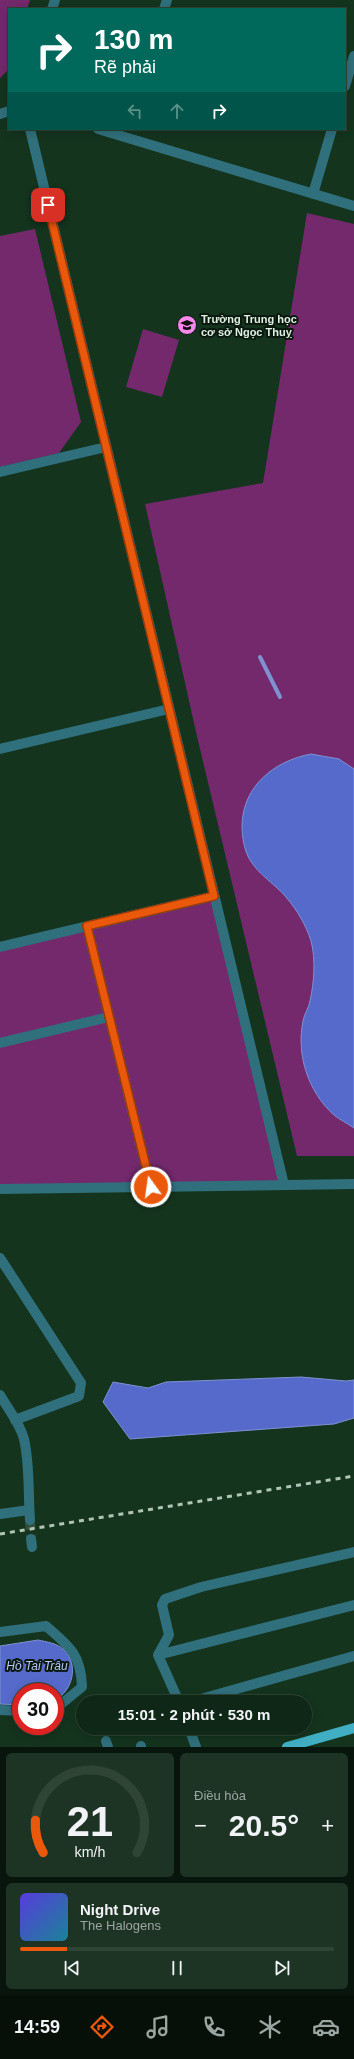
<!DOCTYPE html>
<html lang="vi">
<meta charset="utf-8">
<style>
body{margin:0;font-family:Helvetica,sans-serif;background:#1d3323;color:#f1f3f6;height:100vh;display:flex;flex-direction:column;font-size:15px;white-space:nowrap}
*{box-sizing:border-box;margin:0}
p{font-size:13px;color:#9ba5a1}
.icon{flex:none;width:22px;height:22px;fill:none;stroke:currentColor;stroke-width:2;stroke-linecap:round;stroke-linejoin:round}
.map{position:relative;height:1747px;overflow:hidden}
.sheet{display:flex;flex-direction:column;gap:6px;padding:6px;background:#08150c;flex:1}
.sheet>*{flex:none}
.banner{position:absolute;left:8px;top:8px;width:338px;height:122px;border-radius:0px;box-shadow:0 2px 10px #0003,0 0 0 1px #2f4435;background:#00695c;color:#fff;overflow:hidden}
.speed{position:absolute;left:12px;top:1683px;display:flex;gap:8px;font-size:20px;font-weight:700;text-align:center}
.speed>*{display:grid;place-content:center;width:52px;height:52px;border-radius:50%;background:#0f2716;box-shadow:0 2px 10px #0003,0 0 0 1px #2f4435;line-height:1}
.speed .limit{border:6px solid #d22;background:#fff;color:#111}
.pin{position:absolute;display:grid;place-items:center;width:34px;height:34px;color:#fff;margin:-17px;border-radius:8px;box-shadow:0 2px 6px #0006}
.me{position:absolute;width:44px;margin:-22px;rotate:346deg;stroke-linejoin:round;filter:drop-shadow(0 0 3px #0008)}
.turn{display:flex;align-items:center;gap:14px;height:84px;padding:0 20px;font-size:18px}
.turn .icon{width:52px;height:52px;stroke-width:2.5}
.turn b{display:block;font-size:28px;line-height:34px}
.lanes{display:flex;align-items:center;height:38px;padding:0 20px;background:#0003;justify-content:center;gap:20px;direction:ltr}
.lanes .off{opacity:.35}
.big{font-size:30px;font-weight:800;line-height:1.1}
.sheet .tile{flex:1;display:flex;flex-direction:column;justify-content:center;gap:6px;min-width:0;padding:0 14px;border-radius:6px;background:#1d3323}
.sheet .dial{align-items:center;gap:0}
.dial svg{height:104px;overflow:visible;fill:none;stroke:#2f4435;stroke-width:7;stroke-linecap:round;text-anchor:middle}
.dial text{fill:#f1f3f6;stroke:none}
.song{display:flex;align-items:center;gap:12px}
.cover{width:48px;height:48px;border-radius:6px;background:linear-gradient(135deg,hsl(250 70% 55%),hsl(190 70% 35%))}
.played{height:4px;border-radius:2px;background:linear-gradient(90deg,#ea580c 15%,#2f4435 15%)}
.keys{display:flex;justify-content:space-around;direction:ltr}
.heat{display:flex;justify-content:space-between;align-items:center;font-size:22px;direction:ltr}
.sheet .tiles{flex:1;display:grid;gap:6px;grid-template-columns:1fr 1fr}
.tile:last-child{grid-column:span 2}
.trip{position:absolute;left:76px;top:1695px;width:236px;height:40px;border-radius:20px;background:#0f2716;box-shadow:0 2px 10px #0003,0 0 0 1px #2f4435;font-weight:800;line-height:40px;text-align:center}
.tabs{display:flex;height:64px;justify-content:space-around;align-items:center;background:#061009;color:#9ba5a1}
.tabs .icon{width:28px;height:28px}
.tabs .selected{color:#ea580c}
.tabs b{font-size:18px;color:#f1f3f6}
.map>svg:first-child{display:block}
</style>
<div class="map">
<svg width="354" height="1747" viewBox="0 0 354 1747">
<rect width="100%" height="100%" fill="#14341e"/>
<path fill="#73296c" d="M 0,0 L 30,0 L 27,9 L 9,9 L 9,69 L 0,78 Z
M 307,213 L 354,224 L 354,1156 L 297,1156 L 196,732 L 145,504 L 263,483 Z
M 35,229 L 81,422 L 59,453 L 0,467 L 0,236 Z
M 143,329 L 179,340 L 162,397 L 126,387 Z
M 214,896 L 284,1185 L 0,1191 L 0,947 Z"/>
<path fill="#556aca" stroke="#7e92d1" d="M 311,754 L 339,759 L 354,769 L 354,1128 C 347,1123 340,1120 334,1115 C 308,1092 296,1054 303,1021 C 304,1014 309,1008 310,1001 C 314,983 316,959 311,941 C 306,925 297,910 286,897 C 275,884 259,875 250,860 C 244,850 242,837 242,825 C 243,786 274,761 311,754 Z
M 301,1377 L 346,1381 L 354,1380 L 354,1418 L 334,1424 L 130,1439 L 103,1402 L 113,1382 L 148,1388 L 166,1382 Z
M 38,1640 C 47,1642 57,1643 64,1650 C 79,1664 73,1691 55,1700 L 55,1692 L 21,1692 L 21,1705 L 0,1704 L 0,1646 Z"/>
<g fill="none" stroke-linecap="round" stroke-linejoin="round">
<path stroke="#7e92d1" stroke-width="4" d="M 260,657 L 280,697"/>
<path stroke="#32503b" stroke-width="10" stroke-dasharray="10 5" stroke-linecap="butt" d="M 30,1520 L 31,1539"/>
<path stroke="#30707c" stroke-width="10" d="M 52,9 L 55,0
M 164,9 L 167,0
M 345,86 L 354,56
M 0,114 L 9,111
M 30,129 L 284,1185
M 98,129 L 354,206
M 313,194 L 332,129
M 0,472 L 106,447
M 0,749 L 169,709
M 87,926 L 151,1187
M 0,947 L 214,896
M 0,1043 L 109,1017
M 0,1189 L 354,1184
M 0,1258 L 81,1383 L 79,1396 L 15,1420
M 0,1395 C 8,1409 20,1423 24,1439 C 30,1465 28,1494 30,1520
M 0,1514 L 29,1510
M 31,1539 L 32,1547
M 0,1632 L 46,1626 C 69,1646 81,1654 82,1687 L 60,1705 L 55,1706
M 158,1655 L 169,1635 L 162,1605 L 165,1599 L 201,1587 L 354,1552
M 158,1655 L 354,1605
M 158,1655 L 179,1702
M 190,1702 L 354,1656
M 0,1710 L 21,1711
M 189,1728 L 196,1747
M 106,1741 L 108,1747
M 141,1746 L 141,1747"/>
<path stroke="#41afc3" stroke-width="10" d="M 287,1747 L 354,1728"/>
<path stroke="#b0c5b4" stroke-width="3" stroke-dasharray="5 5" stroke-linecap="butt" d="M 0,1534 L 354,1476"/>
</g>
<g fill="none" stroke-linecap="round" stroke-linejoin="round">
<g stroke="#983908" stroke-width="10">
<path id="route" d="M 48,205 L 214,896 L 87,926 L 151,1187"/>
</g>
<use href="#route" stroke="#ea580c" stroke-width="7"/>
</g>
<defs>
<g id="school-disc" transform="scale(1)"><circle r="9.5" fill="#f888eb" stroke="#0a180e"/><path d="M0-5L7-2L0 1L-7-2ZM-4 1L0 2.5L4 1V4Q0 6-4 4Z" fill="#111"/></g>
</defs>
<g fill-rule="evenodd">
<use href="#school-disc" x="187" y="325"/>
</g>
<g text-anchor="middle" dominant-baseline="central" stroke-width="4" stroke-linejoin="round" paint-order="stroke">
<g font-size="11" font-weight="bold" fill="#def0e1" stroke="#0a180e" text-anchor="start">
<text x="201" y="319">Trường Trung học<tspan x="201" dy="13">cơ sở Ngọc Thuỵ</tspan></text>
</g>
<g font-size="12" font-style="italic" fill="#b7c7f8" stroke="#0a180e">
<text x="37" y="1666">Hồ Tai Trâu</text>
</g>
</g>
</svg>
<div class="speed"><div class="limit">30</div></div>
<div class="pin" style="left:48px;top:205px;background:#d93025"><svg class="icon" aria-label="arrive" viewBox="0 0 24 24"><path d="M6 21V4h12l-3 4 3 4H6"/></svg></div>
<svg class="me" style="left:151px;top:1187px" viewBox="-20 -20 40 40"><circle r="17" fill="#ea580c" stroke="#fff" stroke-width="3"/><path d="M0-11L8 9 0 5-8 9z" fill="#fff"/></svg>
<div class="trip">15:01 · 2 phút · 530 m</div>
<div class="banner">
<div class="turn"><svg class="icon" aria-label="right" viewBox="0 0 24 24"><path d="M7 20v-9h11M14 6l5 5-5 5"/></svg><div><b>130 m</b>Rẽ phải</div></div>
<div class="lanes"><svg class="icon off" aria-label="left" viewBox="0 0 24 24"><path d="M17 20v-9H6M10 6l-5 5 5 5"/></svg><svg class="icon off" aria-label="ahead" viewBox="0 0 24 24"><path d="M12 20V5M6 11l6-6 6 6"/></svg><svg class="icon" aria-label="right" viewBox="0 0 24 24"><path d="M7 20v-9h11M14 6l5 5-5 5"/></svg></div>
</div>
</div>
<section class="sheet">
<div class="tiles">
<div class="tile dial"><svg viewBox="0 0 100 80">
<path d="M14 69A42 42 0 1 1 86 69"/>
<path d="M14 69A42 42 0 0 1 8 44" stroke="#ea580c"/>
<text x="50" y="56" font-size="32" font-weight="700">21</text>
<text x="50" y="72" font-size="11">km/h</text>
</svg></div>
<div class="tile"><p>Điều hòa</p>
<div class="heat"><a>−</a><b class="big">20.5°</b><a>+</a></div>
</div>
<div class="tile">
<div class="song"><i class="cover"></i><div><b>Night Drive</b><p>The Halogens</p></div></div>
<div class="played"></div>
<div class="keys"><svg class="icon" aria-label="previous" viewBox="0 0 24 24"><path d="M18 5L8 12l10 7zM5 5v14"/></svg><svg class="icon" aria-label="pause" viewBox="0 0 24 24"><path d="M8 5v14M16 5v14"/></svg><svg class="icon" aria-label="next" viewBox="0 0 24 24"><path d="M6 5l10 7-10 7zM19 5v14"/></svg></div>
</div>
</div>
</section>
<nav class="tabs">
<b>14:59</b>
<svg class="icon selected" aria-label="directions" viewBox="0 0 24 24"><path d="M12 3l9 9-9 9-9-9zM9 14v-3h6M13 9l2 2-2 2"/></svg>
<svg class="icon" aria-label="music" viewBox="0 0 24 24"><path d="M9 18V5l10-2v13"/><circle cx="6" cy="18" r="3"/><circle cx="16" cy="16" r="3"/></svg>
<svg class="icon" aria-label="phone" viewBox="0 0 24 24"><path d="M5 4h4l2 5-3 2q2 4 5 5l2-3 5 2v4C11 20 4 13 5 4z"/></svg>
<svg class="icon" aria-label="climate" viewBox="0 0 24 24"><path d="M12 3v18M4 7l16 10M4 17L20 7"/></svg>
<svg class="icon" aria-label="car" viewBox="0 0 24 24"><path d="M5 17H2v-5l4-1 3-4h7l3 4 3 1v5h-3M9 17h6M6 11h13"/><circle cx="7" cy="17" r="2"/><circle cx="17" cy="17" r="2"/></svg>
</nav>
